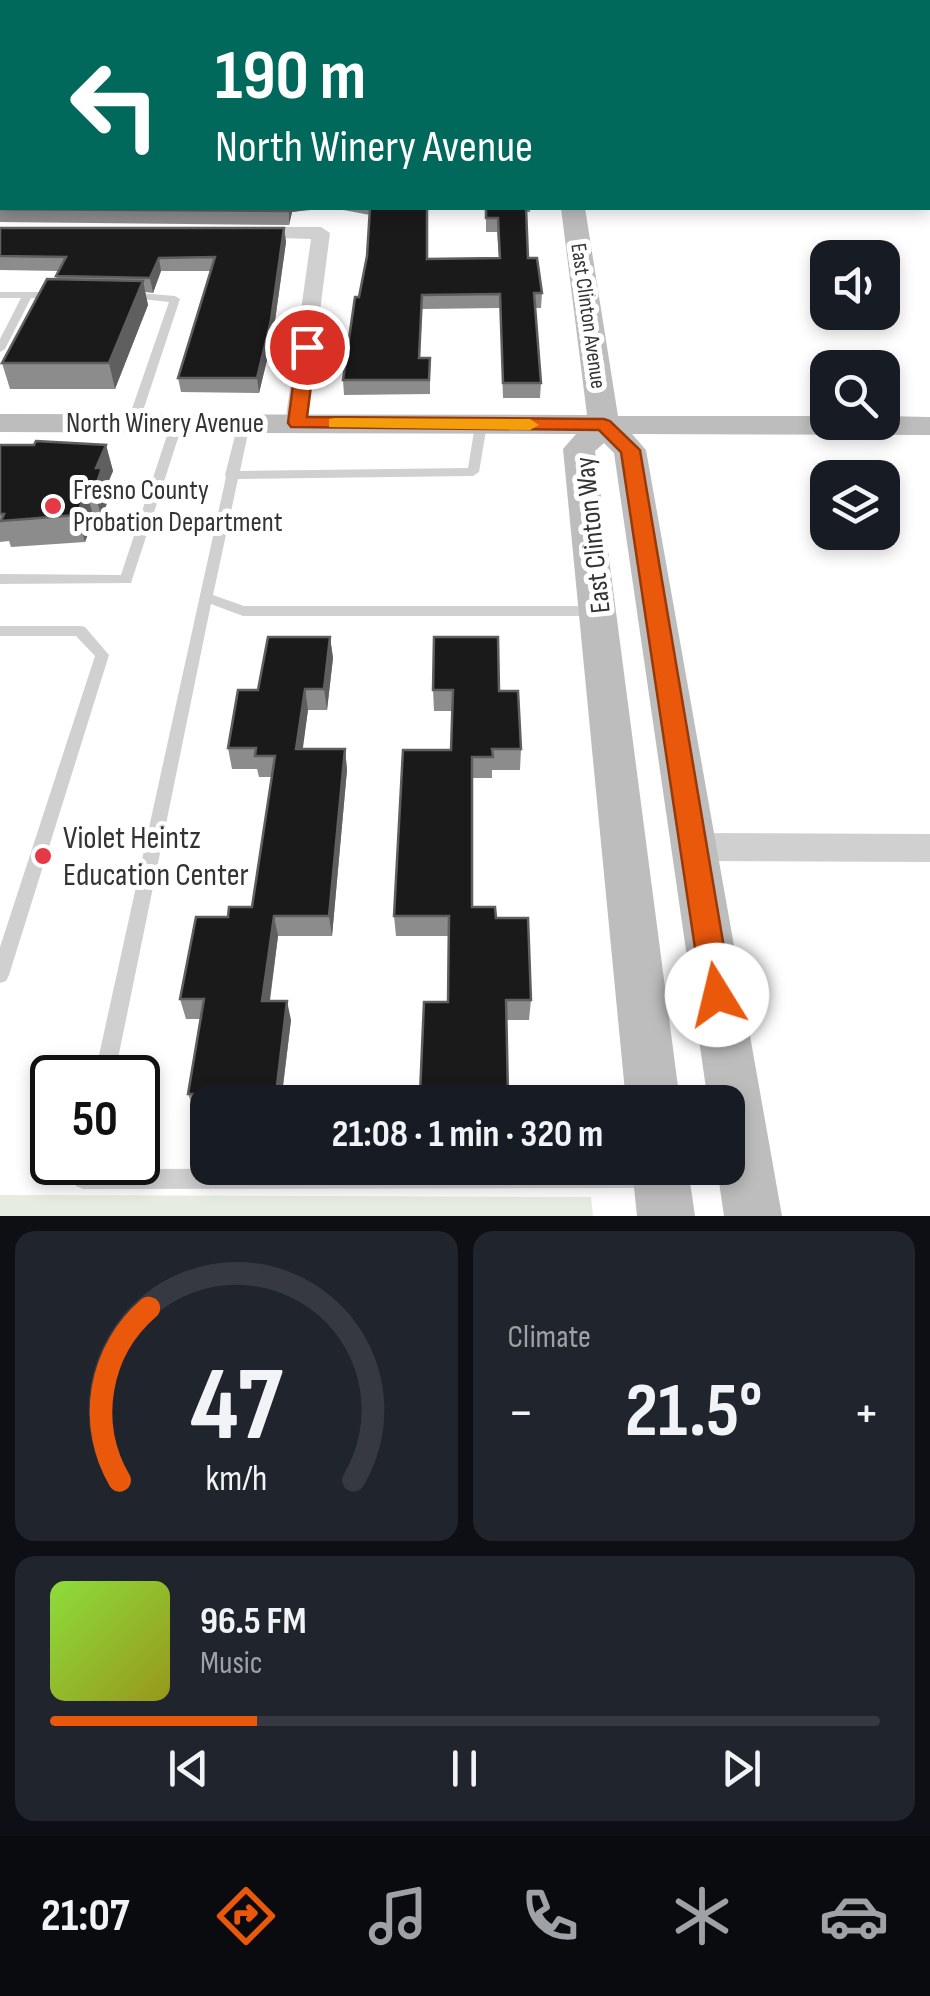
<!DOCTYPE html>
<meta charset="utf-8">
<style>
body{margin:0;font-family:"Sofia Sans Condensed",sans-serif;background:#20242c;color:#f1f3f6;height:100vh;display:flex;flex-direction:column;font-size:38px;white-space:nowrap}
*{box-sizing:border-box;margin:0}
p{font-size:32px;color:#9ea1a6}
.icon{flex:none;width:55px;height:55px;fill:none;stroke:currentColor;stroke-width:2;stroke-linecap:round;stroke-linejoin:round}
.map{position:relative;height:1216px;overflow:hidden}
.panel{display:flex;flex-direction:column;gap:15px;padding:15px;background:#0d0f14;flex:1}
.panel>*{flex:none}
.guide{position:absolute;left:0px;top:0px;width:930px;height:210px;box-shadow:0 5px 15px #0003;background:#00695c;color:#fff;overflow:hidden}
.tools{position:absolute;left:810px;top:240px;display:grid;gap:20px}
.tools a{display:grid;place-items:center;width:90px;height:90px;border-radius:20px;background:#171b24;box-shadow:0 5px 15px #0003;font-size:50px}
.speed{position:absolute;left:30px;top:1055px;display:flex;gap:20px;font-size:50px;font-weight:700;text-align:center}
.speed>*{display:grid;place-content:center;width:130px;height:130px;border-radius:50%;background:#171b24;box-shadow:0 5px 15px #0003;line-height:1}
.speed .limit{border:5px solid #111;border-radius:15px;background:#fff;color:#111}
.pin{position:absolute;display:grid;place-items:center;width:85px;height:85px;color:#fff;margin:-42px;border:5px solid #fff;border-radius:50%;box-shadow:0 2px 10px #0007}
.me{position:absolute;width:110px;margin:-55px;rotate:351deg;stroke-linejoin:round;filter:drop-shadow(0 0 8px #0008)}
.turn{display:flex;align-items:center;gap:35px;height:210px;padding:0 50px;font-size:45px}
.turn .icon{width:130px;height:130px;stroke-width:2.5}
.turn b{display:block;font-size:70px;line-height:85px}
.big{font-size:75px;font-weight:700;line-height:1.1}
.panel .widget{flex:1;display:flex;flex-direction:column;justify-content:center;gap:15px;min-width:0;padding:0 35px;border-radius:20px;background:#20242c}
.panel .dial{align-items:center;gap:0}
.dial svg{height:260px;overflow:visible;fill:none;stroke:#363941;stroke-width:7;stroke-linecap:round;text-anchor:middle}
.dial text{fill:#f1f3f6;stroke:none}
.song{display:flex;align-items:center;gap:30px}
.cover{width:120px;height:120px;border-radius:15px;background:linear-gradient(135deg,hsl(90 70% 55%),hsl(60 70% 35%))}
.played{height:10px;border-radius:5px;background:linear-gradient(90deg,#ea580c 25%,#363941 25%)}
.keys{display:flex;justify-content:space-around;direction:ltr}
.heat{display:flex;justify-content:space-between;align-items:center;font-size:55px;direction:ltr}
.panel .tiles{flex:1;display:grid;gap:15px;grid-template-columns:1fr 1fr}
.widget:last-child{grid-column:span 2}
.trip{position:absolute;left:190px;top:1085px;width:555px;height:100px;border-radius:20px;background:#171b24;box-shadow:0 5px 15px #0003;font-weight:700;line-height:100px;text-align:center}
.menu{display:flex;height:160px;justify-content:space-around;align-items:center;background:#090b0e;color:#9ea1a6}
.menu .icon{width:70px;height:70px}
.menu .active{color:#ea580c}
.menu b{font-size:45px;color:#f1f3f6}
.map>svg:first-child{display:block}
</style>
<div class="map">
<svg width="930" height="1216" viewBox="0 0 930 1216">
<rect width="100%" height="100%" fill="#fff"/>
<path fill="#e6ecdf" d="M 0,1195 L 591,1197 L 593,1216 L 0,1216 Z"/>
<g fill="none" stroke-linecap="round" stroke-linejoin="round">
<path fill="#d0d0d0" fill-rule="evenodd" d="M 587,0 L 593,0 L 594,2 L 588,2 Z
M 634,0 L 640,0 L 640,2 L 634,2 Z
M 659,0 L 665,0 L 666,2 L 660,2 Z
M 717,0 L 723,0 L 724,2 L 718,2 Z
M 0,292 L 55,292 L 60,295 L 55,298 L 31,298 L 5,349 L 0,352 L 0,339 L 21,298 L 0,298 Z
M 127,292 L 175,296 L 180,299 L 139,423 L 133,426 L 127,423 L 169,302 L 123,297 L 123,293 Z
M 177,420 L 183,423 L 131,583 L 0,584 L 0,574 L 121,575 L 171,423 Z
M 244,421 L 250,424 L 240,471 L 468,468 L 475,425 L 481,422 L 487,425 L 479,472 L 473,476 L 238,479 L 213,595 L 244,606 L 595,606 L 602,611 L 595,616 L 243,616 L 211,604 L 114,1078 L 94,1078 L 226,477 L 225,475 L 238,424 Z
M 0,626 L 80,626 L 85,627 L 109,655 L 9,975 L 6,981 L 0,983 L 0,947 L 95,656 L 76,636 L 0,636 Z
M 76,1162 L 96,1162 L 95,1169 L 650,1168 L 657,1171 L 660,1178 L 657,1185 L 650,1188 L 83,1189 L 76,1186 L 73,1179 Z"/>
<path fill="#d0d0d0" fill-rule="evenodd" d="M 4,0 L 193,0 L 194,2 L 3,2 Z
M 238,0 L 320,0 L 237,2 Z
M 928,15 L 930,16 L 930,27 L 928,26 Z
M 251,227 L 321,227 L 330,233 L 305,428 L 289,428 L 285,423 L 311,239 L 244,237 L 242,233 Z
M 693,833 L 930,834 L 930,862 L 693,861 L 681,857 L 676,847 L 681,837 Z"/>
<path fill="#bdbdbd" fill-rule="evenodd" d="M 536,0 L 554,0 L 554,2 L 537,2 Z
M 561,208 L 585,208 L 618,416 L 828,416 L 828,422 L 882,422 L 882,416 L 930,417 L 930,435 L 632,434 L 646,450 L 782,1216 L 724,1216 L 717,1168 L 728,1168 L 728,1102 L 708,1102 L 614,453 L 604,443 L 595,451 L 680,1102 L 626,1102 L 563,449 L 576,434 L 0,432 L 0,414 L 587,415 Z
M 632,1168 L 688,1168 L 695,1216 L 637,1216 Z"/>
</g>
<path fill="#8c8c8c" d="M 0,131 L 320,209 L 292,212 L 289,225 L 0,222 Z
M 333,208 L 427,208 L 427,259 L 499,258 L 497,232 L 486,232 L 486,208 L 530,208 L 530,212 L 526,212 L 528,258 L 542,293 L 541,308 L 535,308 L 541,383 L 540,398 L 503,398 L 500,308 L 422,309 L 420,358 L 430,358 L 430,394 L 344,395 L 343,380 L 367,256 L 370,215 Z
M 0,228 L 284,228 L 286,242 L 273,335 L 259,393 L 181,392 L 178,378 L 210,271 L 161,271 L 153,293 L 145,292 L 148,305 L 115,389 L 10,389 L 2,363 L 57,279 L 56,276 L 59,271 L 0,270 Z
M 0,445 L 106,445 L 113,471 L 107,485 L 110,494 L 102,518 L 94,518 L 85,542 L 11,547 L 9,541 L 0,542 Z
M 330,637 L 333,658 L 327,710 L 308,710 L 302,749 L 345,749 L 347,770 L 332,936 L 278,936 L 270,1001 L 291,1020 L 281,1102 L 208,1102 L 208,1112 L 195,1112 L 188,1094 L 201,1019 L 186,1019 L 180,999 L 228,917 L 252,907 L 272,777 L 259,777 L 257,769 L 232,769 L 228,748 Z
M 433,690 L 499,691 L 521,749 L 520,770 L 492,770 L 492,778 L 472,778 L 472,907 L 496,918 L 531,1000 L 529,1020 L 506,1020 L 508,1102 L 421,1102 L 420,1094 L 448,1002 L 449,936 L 396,936 L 394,916 L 451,750 L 452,711 L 434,711 Z"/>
<path fill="#5f5f5f" d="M 2,31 L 2,45 L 0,48 L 0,34 Z
M 289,208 L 320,208 L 292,212 L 289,225 Z
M 284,228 L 286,242 L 273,335 L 259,393 L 257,378 Z
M 159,258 L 161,271 L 153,293 L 150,278 Z
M 143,281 L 148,305 L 115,389 L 109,363 Z
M 106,445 L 113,471 L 107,485 L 110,494 L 102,518 L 94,491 L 96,468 Z
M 86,491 L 94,518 L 85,542 L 77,515 Z
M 330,637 L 333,658 L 327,710 L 324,689 Z
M 305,689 L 308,710 L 300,770 L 296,749 Z
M 345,749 L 347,770 L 332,936 L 329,916 Z
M 274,916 L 278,936 L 267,1020 L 262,1001 Z
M 287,1001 L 291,1020 L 281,1102 L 278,1102 L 276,1094 Z"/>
<path fill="#1a1a1a" stroke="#5f5f5f" stroke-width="2.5" d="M 0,0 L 30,0 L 28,2 L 2,2 L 2,31 L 0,34 Z
M 85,0 L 192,0 L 191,2 L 83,2 Z
M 332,0 L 515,0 L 515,2 L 331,2 Z
M 2,114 L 2,208 L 289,208 L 288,211 L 0,209 L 0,131 L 1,116 Z
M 370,208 L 427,208 L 427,259 L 500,258 L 498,218 L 486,218 L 486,208 L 526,208 L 528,258 L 537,258 L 542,293 L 534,293 L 541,383 L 503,383 L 500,294 L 422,295 L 419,358 L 430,358 L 429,380 L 343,380 L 355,297 L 359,297 L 367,256 Z
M 0,228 L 284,228 L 271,320 L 257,378 L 178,378 L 215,257 L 159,258 L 150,278 L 56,276 L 66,257 L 0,256 Z
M 47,279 L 143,281 L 109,363 L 2,363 Z
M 36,441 L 106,445 L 96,468 L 102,468 L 94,491 L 86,491 L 77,515 L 1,521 L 4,514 L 0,514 L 0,445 L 34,445 Z
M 268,637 L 330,637 L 324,689 L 305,689 L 296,749 L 345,749 L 329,916 L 274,916 L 262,1001 L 287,1001 L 276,1094 L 188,1094 L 204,999 L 180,999 L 196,917 L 228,917 L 229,907 L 252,907 L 275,756 L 255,756 L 256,748 L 228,748 L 238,690 L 258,690 Z
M 434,637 L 498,637 L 499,691 L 518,691 L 521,749 L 492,749 L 493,757 L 472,757 L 472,907 L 495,907 L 496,918 L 528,918 L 531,1000 L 506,1000 L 508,1094 L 420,1094 L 424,1002 L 448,1002 L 449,916 L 394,916 L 403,750 L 451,750 L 453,690 L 433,690 Z"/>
<path fill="#ea580c" stroke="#983908" stroke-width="2.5" d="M 307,342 L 316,347 L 307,417 L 604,419 L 610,421 L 640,450 L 732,995 L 728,1005 L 717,1009 L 706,1005 L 702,995 L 621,452 L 599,430 L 291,427 L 288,423 L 298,347 Z"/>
<path fill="#f59e0b" d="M 335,418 L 530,419 L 539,425 L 530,430 L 329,427 L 329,419 Z"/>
<g fill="#e63946" stroke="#fff" stroke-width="4">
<circle cx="53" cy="506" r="10"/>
<circle cx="43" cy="856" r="10"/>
</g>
<g text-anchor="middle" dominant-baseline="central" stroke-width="10" stroke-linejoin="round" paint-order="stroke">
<g font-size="22" fill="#333" stroke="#fff">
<text transform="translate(588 316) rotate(82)">East Clinton Avenue</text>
</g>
<g font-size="28" fill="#333" stroke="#fff">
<text x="165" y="423">North Winery Avenue</text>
<text transform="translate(593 535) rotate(-96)">East Clinton Way</text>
</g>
<g font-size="28" fill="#333" stroke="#fff" text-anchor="start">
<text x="73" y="490">Fresno County<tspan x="73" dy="32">Probation Department</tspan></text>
</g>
<g font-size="32" fill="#333" stroke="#fff" text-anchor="start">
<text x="63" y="838">Violet Heintz<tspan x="63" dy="37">Education Center</tspan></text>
</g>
</g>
</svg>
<div class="tools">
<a><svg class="icon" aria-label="sound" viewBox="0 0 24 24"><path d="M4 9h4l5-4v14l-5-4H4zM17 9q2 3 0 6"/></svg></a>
<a><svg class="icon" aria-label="search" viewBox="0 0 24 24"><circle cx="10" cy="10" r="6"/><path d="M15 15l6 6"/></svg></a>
<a><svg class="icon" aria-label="layers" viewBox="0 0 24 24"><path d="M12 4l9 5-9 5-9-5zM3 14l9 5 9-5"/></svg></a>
</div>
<div class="speed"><div class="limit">50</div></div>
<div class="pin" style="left:307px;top:347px;background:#d93025"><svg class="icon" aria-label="arrive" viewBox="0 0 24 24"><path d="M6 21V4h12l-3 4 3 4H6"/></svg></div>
<svg class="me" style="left:717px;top:995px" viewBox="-20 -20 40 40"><circle r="19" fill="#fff"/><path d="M0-13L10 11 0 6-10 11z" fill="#ea580c"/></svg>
<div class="trip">21:08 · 1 min · 320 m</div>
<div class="guide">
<div class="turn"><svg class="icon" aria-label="left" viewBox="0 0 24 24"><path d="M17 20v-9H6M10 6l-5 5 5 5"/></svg><div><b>190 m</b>North Winery Avenue</div></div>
</div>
</div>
<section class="panel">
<div class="tiles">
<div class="widget dial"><svg viewBox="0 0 100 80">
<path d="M14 69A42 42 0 1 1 86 69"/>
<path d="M14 69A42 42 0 0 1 23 16" stroke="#ea580c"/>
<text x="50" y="56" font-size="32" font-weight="700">47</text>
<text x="50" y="72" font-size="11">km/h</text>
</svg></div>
<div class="widget"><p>Climate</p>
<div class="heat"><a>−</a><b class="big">21.5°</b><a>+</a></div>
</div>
<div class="widget">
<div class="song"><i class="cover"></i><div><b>96.5 FM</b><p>Music</p></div></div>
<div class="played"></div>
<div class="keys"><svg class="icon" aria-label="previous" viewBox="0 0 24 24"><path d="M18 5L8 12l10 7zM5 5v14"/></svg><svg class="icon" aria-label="pause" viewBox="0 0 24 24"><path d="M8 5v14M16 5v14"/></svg><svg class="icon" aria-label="next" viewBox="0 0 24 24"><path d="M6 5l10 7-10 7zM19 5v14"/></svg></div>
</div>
</div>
</section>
<nav class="menu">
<b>21:07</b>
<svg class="icon active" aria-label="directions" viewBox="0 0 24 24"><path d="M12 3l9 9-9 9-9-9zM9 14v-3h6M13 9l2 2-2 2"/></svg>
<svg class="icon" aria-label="music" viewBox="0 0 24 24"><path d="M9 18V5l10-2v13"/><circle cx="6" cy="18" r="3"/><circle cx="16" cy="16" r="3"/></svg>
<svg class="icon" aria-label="phone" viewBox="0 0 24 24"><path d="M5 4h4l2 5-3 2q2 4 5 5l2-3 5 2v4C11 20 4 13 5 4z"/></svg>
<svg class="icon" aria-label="climate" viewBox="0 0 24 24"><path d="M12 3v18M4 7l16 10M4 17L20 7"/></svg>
<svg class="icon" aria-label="car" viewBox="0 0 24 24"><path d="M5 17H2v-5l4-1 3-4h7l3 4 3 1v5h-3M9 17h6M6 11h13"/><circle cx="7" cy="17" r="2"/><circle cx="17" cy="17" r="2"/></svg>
</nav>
